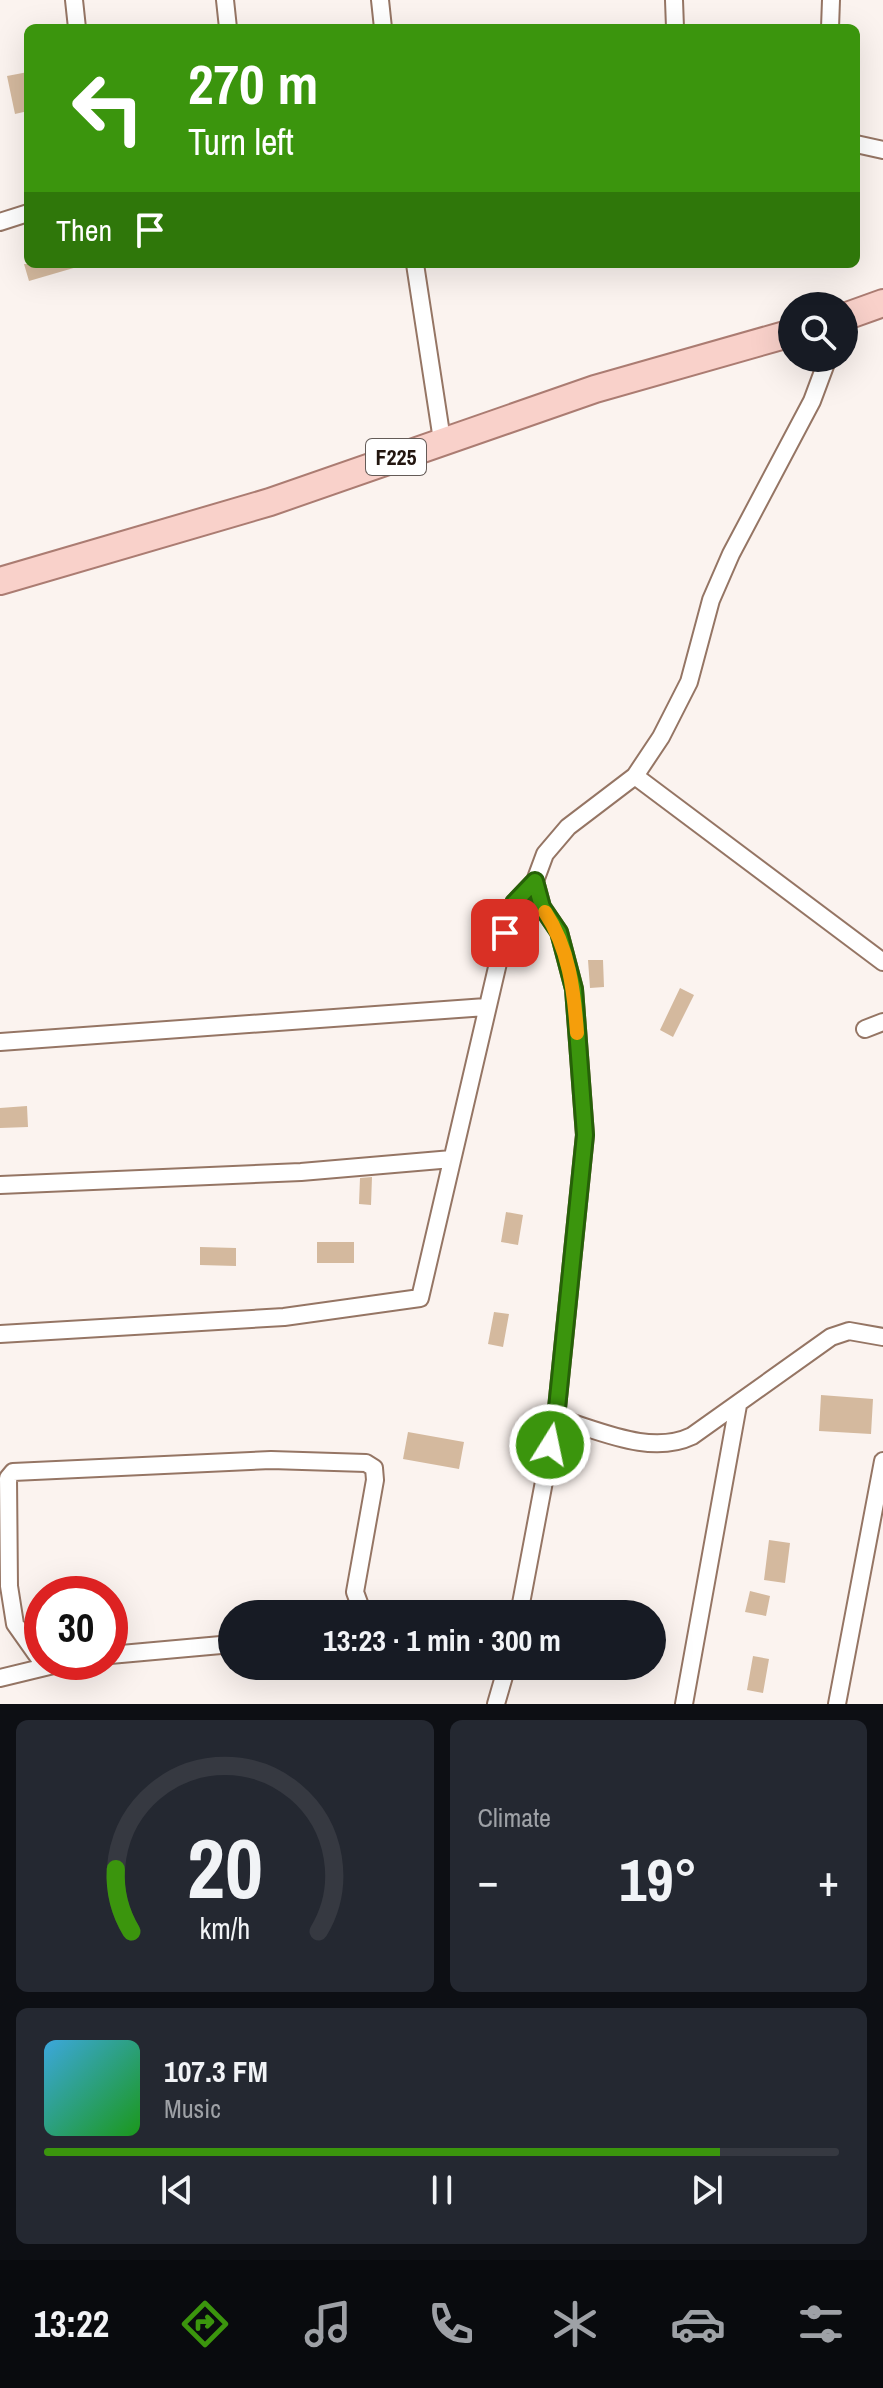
<!DOCTYPE html>
<meta charset="utf-8">
<style>
body{margin:0;font-family:"Archivo Narrow",sans-serif;background:#242831;color:#f1f3f6;height:100vh;display:flex;flex-direction:column;font-size:30px;white-space:nowrap}
*{box-sizing:border-box;margin:0}
p{font-size:26px;color:#9ea1a6}
.icon{flex:none;width:44px;height:44px;fill:none;stroke:currentColor;stroke-width:2;stroke-linecap:round;stroke-linejoin:round}
.map{position:relative;height:1704px;overflow:hidden}
.side{display:flex;flex-direction:column;gap:16px;padding:16px;background:#0d0f14;flex:1}
.side>*{flex:none}
.banner{position:absolute;left:24px;top:24px;width:836px;height:244px;border-radius:12px;box-shadow:0 8px 32px #0002;background:#3b950d;color:#fff;overflow:hidden}
.tools{position:absolute;left:778px;top:292px;display:grid;gap:16px}
.tools a{display:grid;place-items:center;width:80px;height:80px;border-radius:50%;background:#171b24;box-shadow:0 8px 32px #0002;font-size:40px}
.speed{position:absolute;left:24px;top:1576px;display:flex;gap:16px;font-size:40px;font-weight:700;text-align:center}
.speed>*{display:grid;place-content:center;width:104px;height:104px;border-radius:50%;background:#171b24;box-shadow:0 8px 32px #0002;line-height:1}
.speed .limit{border:12px solid #d22;background:#fff;color:#111}
.pin{position:absolute;display:grid;place-items:center;width:68px;height:68px;color:#fff;margin:-34px;border-radius:16px;box-shadow:0 4px 12px #0006}
.me{position:absolute;width:88px;margin:-44px;rotate:10deg;stroke-linejoin:round;filter:drop-shadow(0 0 6px #0008)}
.turn{display:flex;align-items:center;gap:28px;height:168px;padding:0 32px;font-size:36px}
.turn .icon{width:104px;height:104px;stroke-width:2.5}
.turn b{display:block;font-size:56px;line-height:68px}
.then{display:flex;align-items:center;height:76px;padding:0 32px;background:#0003;gap:16px;font-size:30px}
.big{font-size:60px;font-weight:700;line-height:1.1}
.side .card{flex:1;display:flex;flex-direction:column;justify-content:center;gap:12px;min-width:0;padding:0 28px;border-radius:12px;background:#242831}
.side .dial{align-items:center;gap:0}
.dial svg{height:208px;overflow:visible;fill:none;stroke:#363941;stroke-width:7;stroke-linecap:round;text-anchor:middle}
.dial text{fill:#f1f3f6;stroke:none}
.song{display:flex;align-items:center;gap:24px}
.cover{width:96px;height:96px;border-radius:12px;background:linear-gradient(135deg,hsl(200 70% 55%),hsl(120 70% 35%))}
.played{height:8px;border-radius:4px;background:linear-gradient(90deg,#3b950d 85%,#363941 85%)}
.keys{display:flex;justify-content:space-around;direction:ltr}
.heat{display:flex;justify-content:space-between;align-items:center;font-size:44px;direction:ltr}
.side .tiles{flex:1;display:grid;gap:16px;grid-template-columns:1fr 1fr}
.card:last-child{grid-column:span 2}
.trip{position:absolute;left:218px;top:1600px;width:448px;height:80px;border-radius:40px;background:#171b24;box-shadow:0 8px 32px #0002;font-weight:700;line-height:80px;text-align:center}
.tab-bar{display:flex;height:128px;justify-content:space-around;align-items:center;background:#090b0e;color:#9ea1a6}
.tab-bar .icon{width:56px;height:56px}
.tab-bar .selected{color:#3b950d}
.tab-bar b{font-size:36px;color:#f1f3f6}
.map>svg:first-child{display:block}
</style>
<div class="map">
<svg width="883" height="1704" viewBox="0 0 883 1704">
<rect width="100%" height="100%" fill="#fbf3ef"/>
<path fill="#d4b99e" d="M 28,72 L 28,111 L 15,114 L 7,76 Z
M 24,264 L 76,264 L 77,267 L 29,281 Z
M 588,960 L 603,960 L 604,987 L 590,988 Z
M 680,988 L 694,995 L 673,1037 L 660,1030 Z
M 27,1106 L 28,1127 L 0,1128 L 0,1108 Z
M 372,1177 L 371,1205 L 359,1204 L 360,1178 Z
M 506,1212 L 523,1215 L 518,1245 L 501,1242 Z
M 317,1242 L 354,1242 L 354,1263 L 317,1263 Z
M 200,1247 L 236,1248 L 236,1266 L 200,1265 Z
M 494,1312 L 509,1314 L 503,1347 L 488,1344 Z
M 821,1395 L 873,1399 L 871,1434 L 819,1431 Z
M 408,1432 L 464,1442 L 459,1469 L 403,1459 Z
M 769,1540 L 790,1543 L 785,1583 L 764,1580 Z
M 750,1591 L 770,1596 L 766,1616 L 745,1612 Z
M 753,1656 L 769,1659 L 763,1693 L 747,1690 Z"/>
<g fill="none" stroke-linecap="round" stroke-linejoin="round">
<g stroke="#957564" stroke-width="20">
<path id="street" d="M 74,0 L 77,28
M 225,0 L 228,28
M 380,0 L 383,28
M 674,0 L 675,28
M 830,28 L 831,0
M 856,144 L 883,150
M 0,222 L 28,213
M 415,264 L 442,440
M 635,776 L 883,962
M 865,1029 L 883,1022
M 0,1042 L 486,1007
M 0,1185 L 301,1172 L 452,1159
M 0,1334 L 284,1317 L 420,1298 L 505,933 L 514,903 L 535,881
M 556,1418 C 599,1430 650,1456 692,1436 L 831,1337 L 849,1331 L 883,1337
M 519,1614 L 556,1418 L 585,1135 L 574,989 L 559,932 L 542,907 L 535,881 L 545,854 L 568,827 L 635,776 L 661,737 L 689,682 L 711,600 L 731,554 L 812,401 L 828,358
M 110,1655 L 232,1644
M 44,1665 L 15,1624 L 9,1586 L 8,1478 L 13,1472 L 271,1460 L 366,1463 L 374,1468 L 375,1480 L 355,1592 L 363,1614
M 0,1678 L 66,1662
M 496,1704 L 507,1666
M 684,1704 L 738,1405
M 837,1704 L 883,1461"/>
</g>
<g stroke="#ab7c72" stroke-width="30">
<path id="primary" d="M 844,317 L 883,303
M 0,581 L 270,502 L 595,389 L 792,333"/>
</g>
<use href="#street" stroke="#fff" stroke-width="16"/>
<use href="#primary" stroke="#f9d1ca" stroke-width="26"/>
</g>
<g fill="none" stroke-linecap="round" stroke-linejoin="round">
<g stroke="#266108" stroke-width="20">
<path id="route" d="M 505,933 L 514,903 L 535,881 L 542,907 L 559,932 L 574,989 L 585,1135 L 556,1418 L 550,1445"/>
</g>
<use href="#route" stroke="#3b950d" stroke-width="14"/>
<path stroke="#f59e0b" stroke-width="14" d="M 545,912 C 569,948 574,991 577,1033"/>
</g>
<g text-anchor="middle" dominant-baseline="central" stroke-width="8" stroke-linejoin="round" paint-order="stroke">
<rect fill="#fff" stroke="#645b57" stroke-width="2" x="366" y="439" width="60" height="36" rx="6"/>
<g font-size="22" font-weight="bold" fill="#22150f">
<text x="396" y="457">F225</text>
</g>
</g>
</svg>
<div class="tools">
<a><svg class="icon" aria-label="search" viewBox="0 0 24 24"><circle cx="10" cy="10" r="6"/><path d="M15 15l6 6"/></svg></a>
</div>
<div class="speed"><div class="limit">30</div></div>
<div class="pin" style="left:505px;top:933px;background:#d93025"><svg class="icon" aria-label="arrive" viewBox="0 0 24 24"><path d="M6 21V4h12l-3 4 3 4H6"/></svg></div>
<svg class="me" style="left:550px;top:1445px" viewBox="-20 -20 40 40"><circle r="17" fill="#3b950d" stroke="#fff" stroke-width="3"/><path d="M0-11L8 9 0 5-8 9z" fill="#fff"/></svg>
<div class="trip">13:23 · 1 min · 300 m</div>
<div class="banner">
<div class="turn"><svg class="icon" aria-label="left" viewBox="0 0 24 24"><path d="M17 20v-9H6M10 6l-5 5 5 5"/></svg><div><b>270 m</b>Turn left</div></div>
<div class="then">Then<svg class="icon" aria-label="arrive" viewBox="0 0 24 24"><path d="M6 21V4h12l-3 4 3 4H6"/></svg></div>
</div>
</div>
<section class="side">
<div class="tiles">
<div class="card dial"><svg viewBox="0 0 100 80">
<path d="M14 69A42 42 0 1 1 86 69"/>
<path d="M14 69A42 42 0 0 1 8 45" stroke="#3b950d"/>
<text x="50" y="56" font-size="32" font-weight="700">20</text>
<text x="50" y="72" font-size="11">km/h</text>
</svg></div>
<div class="card"><p>Climate</p>
<div class="heat"><a>−</a><b class="big">19°</b><a>+</a></div>
</div>
<div class="card">
<div class="song"><i class="cover"></i><div><b>107.3 FM</b><p>Music</p></div></div>
<div class="played"></div>
<div class="keys"><svg class="icon" aria-label="previous" viewBox="0 0 24 24"><path d="M18 5L8 12l10 7zM5 5v14"/></svg><svg class="icon" aria-label="pause" viewBox="0 0 24 24"><path d="M8 5v14M16 5v14"/></svg><svg class="icon" aria-label="next" viewBox="0 0 24 24"><path d="M6 5l10 7-10 7zM19 5v14"/></svg></div>
</div>
</div>
</section>
<nav class="tab-bar">
<b>13:22</b>
<svg class="icon selected" aria-label="directions" viewBox="0 0 24 24"><path d="M12 3l9 9-9 9-9-9zM9 14v-3h6M13 9l2 2-2 2"/></svg>
<svg class="icon" aria-label="music" viewBox="0 0 24 24"><path d="M9 18V5l10-2v13"/><circle cx="6" cy="18" r="3"/><circle cx="16" cy="16" r="3"/></svg>
<svg class="icon" aria-label="phone" viewBox="0 0 24 24"><path d="M5 4h4l2 5-3 2q2 4 5 5l2-3 5 2v4C11 20 4 13 5 4z"/></svg>
<svg class="icon" aria-label="climate" viewBox="0 0 24 24"><path d="M12 3v18M4 7l16 10M4 17L20 7"/></svg>
<svg class="icon" aria-label="car" viewBox="0 0 24 24"><path d="M5 17H2v-5l4-1 3-4h7l3 4 3 1v5h-3M9 17h6M6 11h13"/><circle cx="7" cy="17" r="2"/><circle cx="17" cy="17" r="2"/></svg>
<svg class="icon" aria-label="filters" viewBox="0 0 24 24"><path d="M4 7h16M4 17h16"/><circle cx="9" cy="7" r="2"/><circle cx="15" cy="17" r="2"/></svg>
</nav>
